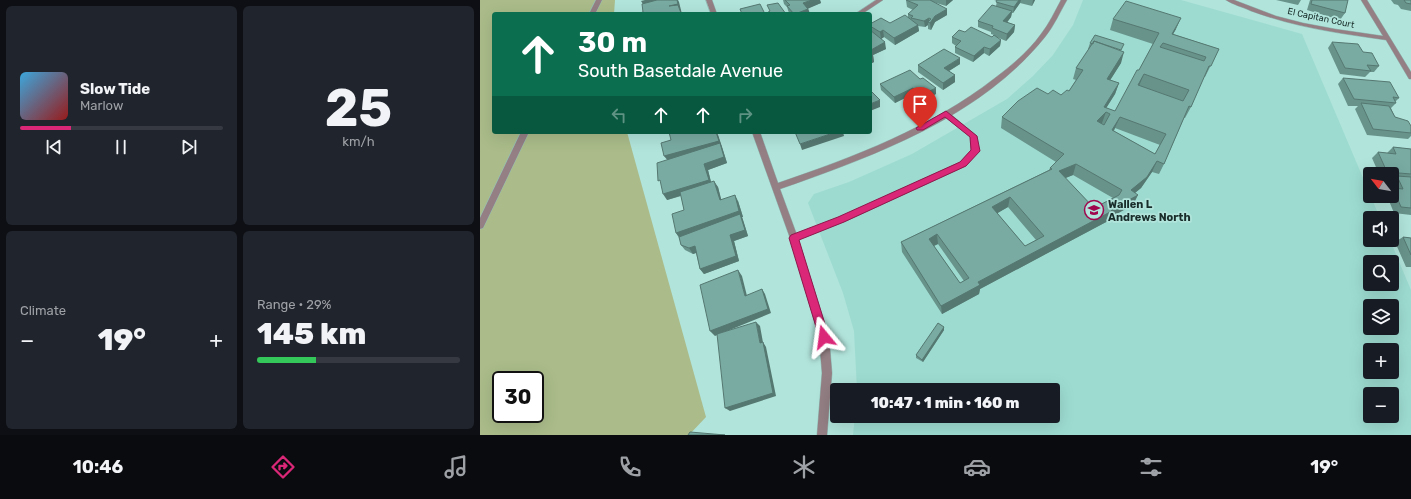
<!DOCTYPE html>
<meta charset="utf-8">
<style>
body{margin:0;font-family:Rubik,sans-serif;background:#20242c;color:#f1f3f6;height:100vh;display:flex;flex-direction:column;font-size:15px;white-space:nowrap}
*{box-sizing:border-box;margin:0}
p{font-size:13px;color:#9ea1a6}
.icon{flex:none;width:22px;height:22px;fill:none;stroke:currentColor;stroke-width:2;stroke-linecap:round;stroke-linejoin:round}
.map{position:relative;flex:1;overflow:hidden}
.sheet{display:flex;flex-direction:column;gap:6px;padding:6px;background:#0d0f14;width:480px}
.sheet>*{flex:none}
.guide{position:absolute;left:12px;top:12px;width:380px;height:122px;border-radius:4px;box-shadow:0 4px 16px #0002;background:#0b6e4f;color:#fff;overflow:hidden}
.needle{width:26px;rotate:301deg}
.buttons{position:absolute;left:883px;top:167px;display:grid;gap:8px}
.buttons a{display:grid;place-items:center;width:36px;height:36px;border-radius:4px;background:#171b24;box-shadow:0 4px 16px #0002;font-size:20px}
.speed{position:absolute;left:12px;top:371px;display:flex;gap:8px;font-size:20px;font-weight:700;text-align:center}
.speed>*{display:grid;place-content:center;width:52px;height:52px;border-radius:50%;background:#171b24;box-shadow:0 4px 16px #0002;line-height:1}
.speed .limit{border:2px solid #111;border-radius:6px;background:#fff;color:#111}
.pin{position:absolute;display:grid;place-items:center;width:34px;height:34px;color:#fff;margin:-41px -17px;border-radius:50% 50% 50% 0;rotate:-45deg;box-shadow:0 0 4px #0007}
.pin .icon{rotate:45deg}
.me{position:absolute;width:44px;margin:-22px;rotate:344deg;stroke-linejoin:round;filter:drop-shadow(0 0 3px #0008)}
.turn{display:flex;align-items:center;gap:14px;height:84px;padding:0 20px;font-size:18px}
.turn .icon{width:52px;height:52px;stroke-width:2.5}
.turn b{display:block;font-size:28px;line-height:34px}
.lanes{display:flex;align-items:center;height:38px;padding:0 20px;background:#0003;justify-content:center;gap:20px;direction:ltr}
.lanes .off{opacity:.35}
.big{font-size:30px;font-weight:800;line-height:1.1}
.sheet .tile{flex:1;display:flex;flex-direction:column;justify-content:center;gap:6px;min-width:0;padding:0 14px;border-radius:6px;background:#20242c}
.sheet .dial{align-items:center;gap:0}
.dial b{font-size:52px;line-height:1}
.song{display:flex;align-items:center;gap:12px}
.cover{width:48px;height:48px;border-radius:6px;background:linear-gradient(135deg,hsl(200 70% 55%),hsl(0 70% 35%))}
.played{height:4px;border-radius:2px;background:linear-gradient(90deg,#db2777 25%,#363941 25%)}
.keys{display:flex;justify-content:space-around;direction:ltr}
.heat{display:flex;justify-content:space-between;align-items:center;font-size:22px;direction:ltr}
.charge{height:6px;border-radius:3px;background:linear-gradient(90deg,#34c759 29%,#363941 0)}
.sheet .tiles{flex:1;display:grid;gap:6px;grid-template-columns:repeat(2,1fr)}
.trip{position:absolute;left:350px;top:383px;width:230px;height:40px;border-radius:4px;background:#171b24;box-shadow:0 4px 16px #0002;font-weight:800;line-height:40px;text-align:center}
.tabs{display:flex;height:64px;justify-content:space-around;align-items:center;background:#090b0e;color:#9ea1a6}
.tabs .icon{width:28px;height:28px}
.tabs .current{color:#db2777}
.tabs b{font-size:18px;color:#f1f3f6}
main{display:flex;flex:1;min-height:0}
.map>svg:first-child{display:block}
</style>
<main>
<section class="sheet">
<div class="tiles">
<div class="tile">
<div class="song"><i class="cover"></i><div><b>Slow Tide</b><p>Marlow</p></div></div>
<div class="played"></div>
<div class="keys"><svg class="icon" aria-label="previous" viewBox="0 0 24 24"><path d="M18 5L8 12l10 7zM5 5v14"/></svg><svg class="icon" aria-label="pause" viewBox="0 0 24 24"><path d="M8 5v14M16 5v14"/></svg><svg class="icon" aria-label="next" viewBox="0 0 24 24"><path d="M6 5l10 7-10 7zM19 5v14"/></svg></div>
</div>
<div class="tile dial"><b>25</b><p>km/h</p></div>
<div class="tile"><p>Climate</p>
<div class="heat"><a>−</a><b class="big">19°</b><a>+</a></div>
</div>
<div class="tile"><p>Range · 29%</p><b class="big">145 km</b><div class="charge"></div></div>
</div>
</section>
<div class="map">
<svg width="931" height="435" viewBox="0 0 931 435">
<rect width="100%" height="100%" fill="#b1e4db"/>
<path fill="#9ddbd0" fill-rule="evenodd" d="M 603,0 L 701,0 L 822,34 L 900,218 L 890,218 L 890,240 L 910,240 L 931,290 L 931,435 L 373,435 L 375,416 L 573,416 L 573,390 L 377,390 L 374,331 L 363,293 L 328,203 L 334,194 L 369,182 L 432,154 L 527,99 L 553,76 L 573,55 L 593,25 ZM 890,262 L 912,262 L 912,284 L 890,284 ZM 890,306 L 912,306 L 912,328 L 890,328 ZM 890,350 L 912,350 L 912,372 L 890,372 ZM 890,394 L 912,394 L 912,416 L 890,416 Z"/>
<path fill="#abbc8a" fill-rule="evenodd" d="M 0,0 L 135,0 L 134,14 L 14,14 L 14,132 L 147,132 L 226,417 L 209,435 L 0,435 ZM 21,380 L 55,380 L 55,414 L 21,414 Z"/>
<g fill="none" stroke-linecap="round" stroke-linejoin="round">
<g stroke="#93bfb8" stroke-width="1">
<path id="lane" d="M 116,0 L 122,0 L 115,14 L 109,14 Z
M 464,112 L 468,112 L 497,136 L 499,151 L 486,166 L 364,222 L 314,241 L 311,240 L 310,238 L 311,236 L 358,218 L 480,162 L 491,150 L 490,137 L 464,116 L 463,114 Z
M 41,132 L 49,132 L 4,226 L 3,228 L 0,229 L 0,218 Z"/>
</g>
<g stroke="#93bfb8" stroke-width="1">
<path id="street" d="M 226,0 L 232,0 L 237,14 L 231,14 Z
M 396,0 L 403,0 L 382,14 L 375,14 Z
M 581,0 L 587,0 C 580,12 574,26 565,37 C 501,117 394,156 300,189 L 318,238 L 349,337 L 352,373 L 347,435 L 337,435 L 342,373 L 339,337 L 310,238 L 272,132 L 280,132 L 298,183 C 374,157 451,128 515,78 C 532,65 549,51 561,34 C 569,24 575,11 581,0 Z
M 746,0 L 754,0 L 796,16 L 823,23 L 855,29 L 903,36 L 881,0 L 887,0 L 931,72 L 931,79 L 929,79 L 906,40 C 857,33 818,28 771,11 C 763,7 753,5 746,0 Z"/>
</g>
<use href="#lane" fill="#937f84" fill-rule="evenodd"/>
<use href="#street" fill="#937f84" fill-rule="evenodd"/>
</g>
<path fill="#68938b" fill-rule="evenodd" d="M 303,0 L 340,0 L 341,3 L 328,8 L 330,14 L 310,14 L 309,13 L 307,7 L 304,4 Z
M 426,0 L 473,0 L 466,6 L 453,2 L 467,15 L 455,22 L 451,30 L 448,29 L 448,25 L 445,27 L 438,26 L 439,31 L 415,45 L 404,37 L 401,39 L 406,49 L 393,55 L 394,62 L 390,64 L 390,24 L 410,23 L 428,17 L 428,14 L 433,10 L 427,7 Z
M 514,0 L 555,0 L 552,6 L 540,3 L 533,13 L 532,13 L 531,17 L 527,22 L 535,25 L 534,32 L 526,41 L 514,36 L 521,40 L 520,46 L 509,56 L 504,53 L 493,62 L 475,53 L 475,47 L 476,46 L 472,43 L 472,37 L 485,32 L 512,37 L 514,35 L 511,34 L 511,32 L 498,27 L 498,21 L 516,6 L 517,1 Z
M 796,0 L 821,0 L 818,5 Z
M 830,0 L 867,0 L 865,13 L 860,20 L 827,10 Z
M 911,0 L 931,0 L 931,11 L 921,9 L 918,5 L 914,4 Z
M 633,19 L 696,29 L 693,34 L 739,49 L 725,77 L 724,77 L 711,107 L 705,118 L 704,118 L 684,164 L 679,174 L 672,172 L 661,188 L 655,193 L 653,205 L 629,218 L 628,221 L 500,289 L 499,294 L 462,314 L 422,252 L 421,242 L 569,170 L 570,168 L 576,162 L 521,128 L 522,117 L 568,94 L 581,95 L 589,91 L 596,80 L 593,79 L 596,68 L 609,49 L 608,49 L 610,43 L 642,51 L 641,63 L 630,80 L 639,83 L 635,94 L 626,108 L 635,111 L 659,70 L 673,44 L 630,30 ZM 635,128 L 680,145 L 675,154 L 634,131 ZM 593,175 L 633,198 L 614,208 L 585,178 ZM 528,207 L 556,240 L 545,246 L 517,213 ZM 458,244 L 484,281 L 480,283 L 454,246 Z
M 852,42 L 883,52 L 899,66 L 894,72 L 890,72 L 885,77 L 860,74 L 848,48 Z
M 480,64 L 469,71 L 475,75 L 475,82 L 463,90 L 438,72 L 438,65 Z
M 863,78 L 919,98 L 915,102 L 916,103 L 911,108 L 915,117 L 931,126 L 931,136 L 928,139 L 887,135 L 875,109 L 878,106 L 868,106 L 858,84 Z
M 440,79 L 456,94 L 441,101 L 433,94 L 415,103 L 401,90 L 400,84 Z
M 238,135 L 242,147 L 247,163 L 228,170 L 231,182 L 238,187 L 241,200 L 258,201 L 263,217 L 262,217 L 263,220 L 268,236 L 254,241 L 259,261 L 224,274 L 220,269 L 216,253 L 213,254 L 205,250 L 201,245 L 200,238 L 196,233 L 204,210 L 201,196 L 187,200 L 187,160 L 191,140 Z
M 913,147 L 931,149 L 931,215 L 914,213 L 907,196 L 912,196 L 912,188 L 913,188 L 912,180 L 914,179 L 912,179 L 912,174 L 899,174 L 892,158 L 898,152 L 907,153 Z
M 923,237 L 931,238 L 931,267 L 926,267 L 915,242 Z
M 464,327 L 464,330 L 443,362 L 436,358 L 436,355 Z"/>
<path fill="#557871" d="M 165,0 L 196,0 L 165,7 L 161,1 Z
M 197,0 L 198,0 L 199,2 L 202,14 L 196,14 L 189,6 Z
M 332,0 L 340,0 L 341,3 L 325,10 L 323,3 Z
M 466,0 L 473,0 L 466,6 Z
M 539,0 L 541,0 L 540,3 L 533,13 L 534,7 Z
M 553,0 L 555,0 L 552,6 Z
M 328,9 L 330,14 L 315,14 Z
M 467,9 L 467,15 L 455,22 L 451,30 L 450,23 L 455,16 Z
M 532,11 L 531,17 L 523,28 L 523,21 Z
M 449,18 L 449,23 L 448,22 L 448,25 L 445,27 L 444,21 Z
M 701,18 L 696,29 L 687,45 L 692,34 Z
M 438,25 L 439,31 L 415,45 L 414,38 Z
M 535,25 L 534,32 L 526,41 L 527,34 Z
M 403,30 L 404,37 L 401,39 L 400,32 Z
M 521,40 L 520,46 L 509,56 L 510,49 Z
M 405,42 L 406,49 L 393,55 L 394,62 L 390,64 L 391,50 Z
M 504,47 L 504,53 L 493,62 L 494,56 Z
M 644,52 L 641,63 L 624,90 L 627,79 Z
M 480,58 L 480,64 L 464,74 L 464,68 Z
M 664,74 L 659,86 L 658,85 Z
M 475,75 L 475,82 L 463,90 L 463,83 Z
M 639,83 L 635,94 L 620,118 L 624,107 Z
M 433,88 L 433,94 L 415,103 L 414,97 Z
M 456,88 L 456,94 L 441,101 L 441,95 Z
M 400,100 L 400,107 L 390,111 L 390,104 Z
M 626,112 L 622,123 L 613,132 L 617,121 Z
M 640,117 L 635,128 L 628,141 L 632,130 Z
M 236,132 L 237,132 L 242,147 L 247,163 L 228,170 L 232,186 L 187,200 L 183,194 L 224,164 L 189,162 L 184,156 Z
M 356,132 L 363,132 L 364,136 L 322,150 L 320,144 Z
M 677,161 L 672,172 L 661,188 L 646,200 L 651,190 Z
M 596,164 L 593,175 L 576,182 L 579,171 Z
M 234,181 L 238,187 L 243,206 L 240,200 Z
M 255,195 L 258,201 L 263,217 L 262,217 L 263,220 L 268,236 L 254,241 L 259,261 L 224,274 L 220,269 L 250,235 L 200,239 L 196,233 Z
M 658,195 L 653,205 L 629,218 L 628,221 L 500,289 L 499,294 L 462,314 L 461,306 L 498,282 Z
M 530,197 L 528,207 L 511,217 L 512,207 Z
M 457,234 L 458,244 L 449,248 L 449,239 Z
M 215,246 L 219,252 L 213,254 L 209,248 Z
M 258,270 L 262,276 L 268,300 L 265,296 Z
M 282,289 L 285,294 L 291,313 L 235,336 L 230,331 Z
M 276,322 L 280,326 L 284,348 L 280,343 Z
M 464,327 L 464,330 L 443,362 L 442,360 Z
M 283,342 L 286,347 L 296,396 L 250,411 L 245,408 Z"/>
<path fill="#79aba2" stroke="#557871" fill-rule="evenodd" d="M 177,0 L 197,0 L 198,4 L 189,6 L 198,5 L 201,13 L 196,14 L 156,14 L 163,12 L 162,4 Z
M 305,0 L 332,0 L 323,3 L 328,9 L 315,14 L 314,14 L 307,6 L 310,5 Z
M 426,0 L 450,0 L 467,9 L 455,16 L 450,23 L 448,22 L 451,19 L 449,18 L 444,21 L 431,18 L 433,16 L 428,14 L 438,5 Z
M 517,0 L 539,0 L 534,7 L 516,2 Z
M 832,0 L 868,0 L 865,13 L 831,4 Z
M 924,0 L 931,0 L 931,4 L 926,3 Z
M 646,1 L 701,18 L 692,34 L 739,49 L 731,66 L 729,66 L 711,107 L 709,106 L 684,164 L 677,161 L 667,177 L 651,190 L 658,195 L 631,210 L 632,211 L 498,282 L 500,285 L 461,306 L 421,242 L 572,169 L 570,168 L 584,154 L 522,117 L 538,101 L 557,88 L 568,94 L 573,90 L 581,95 L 587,90 L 589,91 L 603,70 L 596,68 L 614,41 L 644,52 L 627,79 L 639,83 L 624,107 L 635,111 L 657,70 L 659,70 L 679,33 L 633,19 ZM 683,43 L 726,57 L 724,61 L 680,47 ZM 664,74 L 709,90 L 703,101 L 658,85 ZM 626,112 L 630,114 L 624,125 L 617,121 ZM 640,117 L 686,134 L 675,154 L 632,130 ZM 596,164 L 642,190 L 639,195 L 614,208 L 579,171 ZM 530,197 L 564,236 L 545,246 L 512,207 ZM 457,234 L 489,278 L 480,283 L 449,239 Z
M 298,3 L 306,14 L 262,14 L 260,9 L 280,4 L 285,14 L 290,11 L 287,5 Z
M 512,5 L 532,11 L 523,21 L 535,25 L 527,34 L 512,28 L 513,26 L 498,21 Z
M 425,15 L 438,25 L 414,38 L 403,30 L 400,32 L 390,26 L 390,24 L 401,18 L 410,23 Z
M 491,27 L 512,37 L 514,35 L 521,40 L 510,49 L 504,47 L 494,56 L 475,47 L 481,41 L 472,37 L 479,30 L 485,32 Z
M 390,30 L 405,42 L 391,50 L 393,51 L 390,53 Z
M 615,35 L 644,44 L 641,50 L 614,41 L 613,44 L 610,43 Z
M 852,42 L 878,44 L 883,52 L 892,53 L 899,66 L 887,65 L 891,71 L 865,68 Z
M 464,49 L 480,58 L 464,68 L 475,75 L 463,83 L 438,65 Z
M 430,70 L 440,79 L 443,78 L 456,88 L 441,95 L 433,88 L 414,97 L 400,84 Z
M 863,78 L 910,82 L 919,98 L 913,97 L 916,103 L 874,99 Z
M 390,90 L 400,100 L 390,104 Z
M 881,103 L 909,106 L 915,117 L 928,121 L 931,126 L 931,133 L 893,129 Z
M 189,132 L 236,132 L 239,141 L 184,156 L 181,143 L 191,140 Z
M 315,132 L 356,132 L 320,144 Z
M 240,143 L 244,157 L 224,164 L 229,180 L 183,194 L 180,180 L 178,181 L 177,163 Z
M 913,147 L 931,149 L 931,174 L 907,172 L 898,152 L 916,154 Z
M 917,176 L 931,177 L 931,208 L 921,207 L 913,188 L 923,189 Z
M 234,181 L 240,200 L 255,195 L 259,211 L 196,233 L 192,214 L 204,210 L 200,192 Z
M 260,214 L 265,230 L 250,235 L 256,256 L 220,269 L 215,246 L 209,248 L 201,245 L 199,237 Z
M 923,237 L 931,238 L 931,255 Z
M 258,270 L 265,296 L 282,289 L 288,309 L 230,331 L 220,285 Z
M 276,322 L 280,343 L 283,342 L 293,393 L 245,408 L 237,334 Z
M 458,323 L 464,327 L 442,360 L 436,355 Z
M 210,432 L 245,435 L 208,435 Z"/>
<path fill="#db2777" stroke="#8e194d" d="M 466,111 L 497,136 L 500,151 L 486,166 L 364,222 L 319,240 L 349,337 L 348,340 L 344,342 L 340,340 L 309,238 L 311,235 L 358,217 L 480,162 L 491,150 L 490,137 L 465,117 L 443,130 L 437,130 L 436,128 Z"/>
<defs>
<g id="school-ring" transform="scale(1)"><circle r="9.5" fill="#b1e4db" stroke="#9f064d" stroke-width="1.5"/><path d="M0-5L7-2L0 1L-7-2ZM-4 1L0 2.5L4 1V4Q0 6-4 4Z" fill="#9f064d"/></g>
</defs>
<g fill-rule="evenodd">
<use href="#school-ring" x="614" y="210"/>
</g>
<g text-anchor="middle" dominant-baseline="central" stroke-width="3.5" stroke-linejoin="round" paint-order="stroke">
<g font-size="9" fill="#192d2a" stroke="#b1e4db">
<text transform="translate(841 18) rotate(12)">El Capitan Court</text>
</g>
<g font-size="11" font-weight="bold" fill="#192d2a" stroke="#b1e4db" text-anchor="start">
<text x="628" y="204">Wallen L<tspan x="628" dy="13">Andrews North</tspan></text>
</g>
</g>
</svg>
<div class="buttons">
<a><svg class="needle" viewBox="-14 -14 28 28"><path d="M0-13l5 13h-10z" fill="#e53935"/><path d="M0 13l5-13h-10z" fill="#9ea1a6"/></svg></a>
<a><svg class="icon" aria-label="sound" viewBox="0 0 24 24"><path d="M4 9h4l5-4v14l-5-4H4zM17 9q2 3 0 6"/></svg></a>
<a><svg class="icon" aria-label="search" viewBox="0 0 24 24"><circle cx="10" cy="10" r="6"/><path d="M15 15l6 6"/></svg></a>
<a><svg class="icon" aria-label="layers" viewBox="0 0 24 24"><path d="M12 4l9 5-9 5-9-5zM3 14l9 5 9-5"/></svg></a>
<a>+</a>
<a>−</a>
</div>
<div class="speed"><div class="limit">30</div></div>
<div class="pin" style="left:440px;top:128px;background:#d93025"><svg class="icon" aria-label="arrive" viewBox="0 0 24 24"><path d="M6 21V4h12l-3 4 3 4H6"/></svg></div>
<svg class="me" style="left:344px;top:337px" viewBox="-20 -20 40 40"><path d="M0-17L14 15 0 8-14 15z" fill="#db2777" stroke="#fff" stroke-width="4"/></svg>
<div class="trip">10:47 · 1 min · 160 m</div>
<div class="guide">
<div class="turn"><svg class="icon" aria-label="ahead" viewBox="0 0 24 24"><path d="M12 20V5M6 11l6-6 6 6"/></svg><div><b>30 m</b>South Basetdale Avenue</div></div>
<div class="lanes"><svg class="icon off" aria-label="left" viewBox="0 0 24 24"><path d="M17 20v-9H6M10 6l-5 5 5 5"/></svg><svg class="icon" aria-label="ahead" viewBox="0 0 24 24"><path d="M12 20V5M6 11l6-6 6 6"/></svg><svg class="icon" aria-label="ahead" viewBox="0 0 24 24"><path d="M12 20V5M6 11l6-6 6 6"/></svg><svg class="icon off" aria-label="right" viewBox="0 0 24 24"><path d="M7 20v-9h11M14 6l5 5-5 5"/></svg></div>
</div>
</div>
</main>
<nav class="tabs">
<b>10:46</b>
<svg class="icon current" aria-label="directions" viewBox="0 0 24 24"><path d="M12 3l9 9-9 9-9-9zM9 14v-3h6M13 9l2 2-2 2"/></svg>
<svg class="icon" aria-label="music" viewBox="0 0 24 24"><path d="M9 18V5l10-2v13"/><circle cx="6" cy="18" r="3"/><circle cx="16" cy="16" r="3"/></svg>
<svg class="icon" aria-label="phone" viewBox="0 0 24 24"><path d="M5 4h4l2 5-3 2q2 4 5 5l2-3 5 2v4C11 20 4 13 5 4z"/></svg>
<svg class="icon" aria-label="climate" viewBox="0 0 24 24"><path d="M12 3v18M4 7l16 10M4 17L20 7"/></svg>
<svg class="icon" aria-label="car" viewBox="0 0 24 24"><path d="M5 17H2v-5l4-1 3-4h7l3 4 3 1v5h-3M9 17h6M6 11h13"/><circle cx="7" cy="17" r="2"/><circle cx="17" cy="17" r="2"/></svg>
<svg class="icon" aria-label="filters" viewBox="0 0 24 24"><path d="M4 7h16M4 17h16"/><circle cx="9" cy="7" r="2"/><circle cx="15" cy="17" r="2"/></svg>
<b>19°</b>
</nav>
